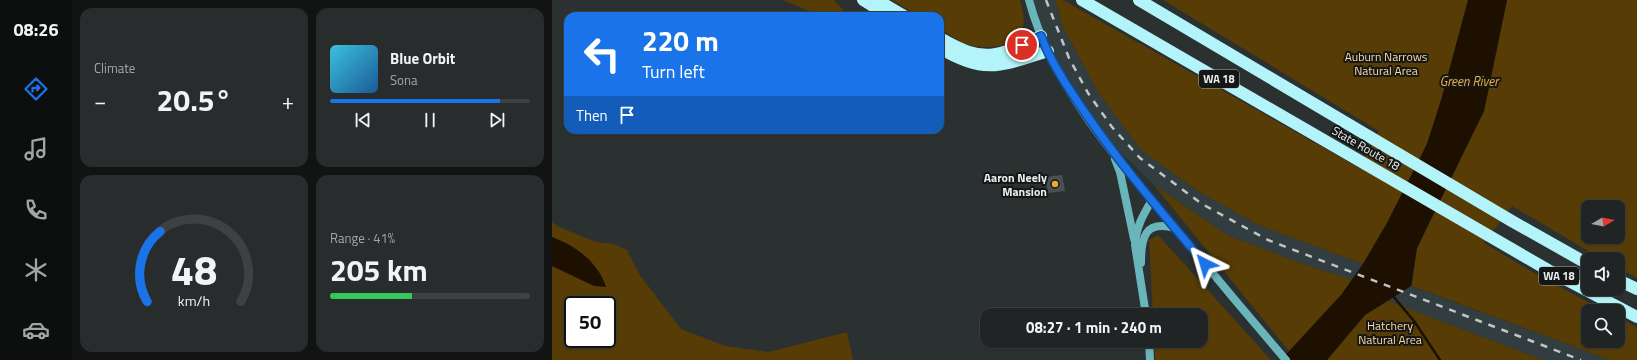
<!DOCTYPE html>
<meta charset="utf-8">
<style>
body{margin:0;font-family:"Titillium Web",sans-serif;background:#282c2c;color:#f1f3f6;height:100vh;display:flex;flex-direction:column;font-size:15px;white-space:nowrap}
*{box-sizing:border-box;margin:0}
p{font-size:13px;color:#a2a4a6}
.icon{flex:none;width:22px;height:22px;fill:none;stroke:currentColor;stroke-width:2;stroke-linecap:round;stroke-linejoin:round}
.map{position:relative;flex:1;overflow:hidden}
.panel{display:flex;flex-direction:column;gap:8px;padding:8px;background:#121414;width:480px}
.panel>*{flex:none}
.hud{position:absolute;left:12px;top:12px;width:380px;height:122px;border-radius:12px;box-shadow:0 1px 3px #0004,0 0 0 1px #3d4141;background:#1a73e8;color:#fff;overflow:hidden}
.needle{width:26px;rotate:81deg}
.controls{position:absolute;left:1029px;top:200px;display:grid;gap:8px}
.controls a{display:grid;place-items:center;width:44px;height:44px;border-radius:8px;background:#202424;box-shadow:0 1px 3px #0004,0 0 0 1px #3d4141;font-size:20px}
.speed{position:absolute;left:12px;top:296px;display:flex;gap:8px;font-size:20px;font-weight:700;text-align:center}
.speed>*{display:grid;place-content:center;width:52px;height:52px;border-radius:50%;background:#202424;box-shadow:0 1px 3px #0004,0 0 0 1px #3d4141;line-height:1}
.speed .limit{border:2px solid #111;border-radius:6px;background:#fff;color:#111}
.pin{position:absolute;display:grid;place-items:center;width:34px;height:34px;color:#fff;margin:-17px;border:2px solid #fff;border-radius:50%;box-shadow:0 1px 4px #0007}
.me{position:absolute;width:44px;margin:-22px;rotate:320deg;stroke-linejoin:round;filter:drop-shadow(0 0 3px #0008)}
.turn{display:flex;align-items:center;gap:14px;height:84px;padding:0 12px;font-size:18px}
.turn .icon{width:52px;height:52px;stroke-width:2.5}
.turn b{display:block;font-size:28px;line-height:34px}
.then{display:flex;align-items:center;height:38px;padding:0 12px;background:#0003;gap:8px;font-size:15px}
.big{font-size:30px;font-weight:700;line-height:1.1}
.panel .tile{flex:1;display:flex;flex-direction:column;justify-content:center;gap:6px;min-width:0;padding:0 14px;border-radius:12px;background:#282c2c}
.panel .dial{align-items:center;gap:0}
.dial svg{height:104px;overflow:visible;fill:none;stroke:#3d4141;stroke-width:7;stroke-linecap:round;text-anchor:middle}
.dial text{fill:#f1f3f6;stroke:none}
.song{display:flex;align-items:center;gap:12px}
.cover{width:48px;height:48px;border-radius:6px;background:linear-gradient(135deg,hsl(190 70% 55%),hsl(210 70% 35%))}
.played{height:4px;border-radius:2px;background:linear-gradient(90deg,#1a73e8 85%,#3d4141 85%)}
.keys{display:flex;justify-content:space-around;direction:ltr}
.heat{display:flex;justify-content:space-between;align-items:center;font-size:22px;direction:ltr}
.charge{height:6px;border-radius:3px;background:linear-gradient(90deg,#34c759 41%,#3d4141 0)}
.panel .tiles{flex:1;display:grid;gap:8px;grid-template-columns:repeat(2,1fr)}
.trip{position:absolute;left:428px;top:308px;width:228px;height:40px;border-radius:12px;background:#202424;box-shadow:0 1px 3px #0004,0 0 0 1px #3d4141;font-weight:700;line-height:40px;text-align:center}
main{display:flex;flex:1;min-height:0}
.tabs{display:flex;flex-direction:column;width:72px;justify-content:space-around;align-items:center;background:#0d0e0e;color:#a2a4a6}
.tabs .icon{width:28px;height:28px}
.tabs .active{color:#1a73e8}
.tabs b{font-size:18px;color:#f1f3f6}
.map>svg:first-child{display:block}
</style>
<main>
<nav class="tabs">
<b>08:26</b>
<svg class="icon active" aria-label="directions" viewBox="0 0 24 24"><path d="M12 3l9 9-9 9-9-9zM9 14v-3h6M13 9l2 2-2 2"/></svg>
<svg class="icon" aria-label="music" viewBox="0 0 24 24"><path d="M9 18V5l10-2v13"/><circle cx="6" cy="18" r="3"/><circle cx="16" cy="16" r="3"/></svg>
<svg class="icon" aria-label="phone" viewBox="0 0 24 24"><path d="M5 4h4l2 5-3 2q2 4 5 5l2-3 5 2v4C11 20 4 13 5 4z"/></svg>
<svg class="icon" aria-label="climate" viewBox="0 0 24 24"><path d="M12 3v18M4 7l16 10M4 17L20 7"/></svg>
<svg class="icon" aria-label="car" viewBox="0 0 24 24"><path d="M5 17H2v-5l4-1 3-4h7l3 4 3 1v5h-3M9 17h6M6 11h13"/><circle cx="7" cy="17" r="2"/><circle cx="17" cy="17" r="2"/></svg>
</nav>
<section class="panel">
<div class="tiles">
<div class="tile"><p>Climate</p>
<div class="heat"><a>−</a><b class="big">20.5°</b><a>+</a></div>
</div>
<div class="tile">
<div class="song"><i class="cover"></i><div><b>Blue Orbit</b><p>Sona</p></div></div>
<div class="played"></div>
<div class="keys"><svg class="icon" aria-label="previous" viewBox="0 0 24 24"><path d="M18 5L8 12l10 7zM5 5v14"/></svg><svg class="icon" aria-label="pause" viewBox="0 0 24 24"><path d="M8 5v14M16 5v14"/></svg><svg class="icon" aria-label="next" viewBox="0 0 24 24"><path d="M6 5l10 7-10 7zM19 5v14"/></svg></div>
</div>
<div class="tile dial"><svg viewBox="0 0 100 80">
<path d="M14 69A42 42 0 1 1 86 69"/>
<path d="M14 69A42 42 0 0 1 24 15" stroke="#1a73e8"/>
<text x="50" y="56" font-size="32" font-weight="700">48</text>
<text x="50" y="72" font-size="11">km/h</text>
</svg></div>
<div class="tile"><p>Range · 41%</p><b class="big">205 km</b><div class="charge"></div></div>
</div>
</section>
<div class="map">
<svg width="1085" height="360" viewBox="0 0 1085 360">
<rect width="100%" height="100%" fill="#2b3030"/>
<path fill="#313d3e" d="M 477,0 L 503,0 L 511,27 L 546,92 L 589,150 L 644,190 L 706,225 L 811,264 L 800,280 L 751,264 L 675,235 L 601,184 L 545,130 L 496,51 Z
M 859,286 L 1058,360 L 991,360 L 836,301 Z"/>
<path fill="#573c06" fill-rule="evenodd" d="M 231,0 L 282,0 L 296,16 L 269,16 Z
M 340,0 L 468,0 C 470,8 473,19 471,27 C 466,51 426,50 409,42 C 402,38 395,33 388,29 L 388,16 L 367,16 Z
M 503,0 L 511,0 L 807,168 L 827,131 L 611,0 L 916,0 L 890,97 L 875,144 L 835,223 L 811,264 L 706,225 L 644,190 L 589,150 L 546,92 L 511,27 Z
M 955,0 L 1085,0 L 1085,278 L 1066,268 L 1066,259 L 1050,259 L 960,206 L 932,243 L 987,276 L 1053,311 L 1036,311 L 1036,341 L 1066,341 L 1066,318 L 1085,327 L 1085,360 L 1058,360 L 860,286 L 865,248 L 932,111 ZM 1036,207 L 1066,207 L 1066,237 L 1036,237 Z
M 601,184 L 675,235 L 751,264 L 800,280 L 789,295 L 737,351 Z
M 0,222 L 5,226 L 44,242 L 62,244 L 75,250 L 87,274 L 129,329 L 173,346 L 217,352 L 295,332 L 301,360 L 0,360 ZM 21,305 L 55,305 L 55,339 L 21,339 Z
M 606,235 L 719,360 L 603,360 L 602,341 L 649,341 L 649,315 L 601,315 L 597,240 Z
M 836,301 L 991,360 L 775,360 L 813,315 Z"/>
<path fill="#1e1000" d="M 916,0 L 955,0 L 932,111 L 865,248 L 859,286 L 813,315 L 775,360 L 729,360 L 789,295 L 811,264 L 835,223 L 875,144 L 890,97 Z
M 0,237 C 24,246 46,262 54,287 L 42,286 L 0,266 Z"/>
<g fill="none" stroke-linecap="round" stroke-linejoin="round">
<path stroke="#1e1000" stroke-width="2.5" d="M 841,296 L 862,321 L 888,360"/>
</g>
<path fill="#4b5050" d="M 510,175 L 513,191 L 496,193 L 493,177 Z"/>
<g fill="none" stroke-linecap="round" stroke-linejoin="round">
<path stroke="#6ab5ba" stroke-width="8" d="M 477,0 C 500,87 568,163 625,230 C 661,274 697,317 734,360
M 563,159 L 568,172 L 582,239
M 589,263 C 589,237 593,220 623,228
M 594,315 L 583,245 C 584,227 591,215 600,200
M 597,341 L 598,360"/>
<path stroke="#b2f4f9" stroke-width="12" d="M 311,0 L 332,13
M 325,0 L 352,16
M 530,0 L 996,270 L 1085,317
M 587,0 L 958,220 L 1036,264
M 388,38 C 432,64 446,57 489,36
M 388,48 C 433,75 449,66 496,51
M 1066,280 L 1085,289"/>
<path stroke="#c2c5c5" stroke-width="2.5" stroke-dasharray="7 7" stroke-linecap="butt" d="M 494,0 L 517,58 L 536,93 L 560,127 L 588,158 L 650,204 L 716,240 L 1029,360"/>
</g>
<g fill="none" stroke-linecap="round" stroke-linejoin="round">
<g stroke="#114b97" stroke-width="10">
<path id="route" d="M 470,45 L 489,36 C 500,65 519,92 536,117 C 572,169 613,216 653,264"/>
</g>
<use href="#route" stroke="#1a73e8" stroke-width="7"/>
</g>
<circle fill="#e9ab37" stroke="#151717" stroke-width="1.5" cx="503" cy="184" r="4"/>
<g text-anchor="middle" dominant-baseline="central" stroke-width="4" stroke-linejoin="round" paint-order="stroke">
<g fill="#151717" stroke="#aaadad" stroke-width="1">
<rect x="647" y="70" width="40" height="18" rx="3"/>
<rect x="987" y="267" width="40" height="18" rx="3"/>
</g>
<g font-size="11" font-weight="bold" fill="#eaeded">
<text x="667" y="79">WA 18</text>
<text x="1007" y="276">WA 18</text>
</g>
<g font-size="12" fill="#ffdaa1" stroke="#151717">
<text x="834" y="56">Auburn Narrows<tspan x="834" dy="14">Natural Area</tspan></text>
<text x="838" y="325">Hatchery<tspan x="838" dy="14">Natural Area</tspan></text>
</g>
<g font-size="12" fill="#eaeded" stroke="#151717">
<text transform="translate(814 148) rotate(30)">State Route 18</text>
</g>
<g font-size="12" font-weight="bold" fill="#eaeded" stroke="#151717" text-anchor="end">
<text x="495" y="177">Aaron Neely<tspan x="495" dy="14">Mansion</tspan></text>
</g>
<g font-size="13" font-style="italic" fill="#eeb246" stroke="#151717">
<text x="917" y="81">Green River</text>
</g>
</g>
</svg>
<div class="controls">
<a><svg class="needle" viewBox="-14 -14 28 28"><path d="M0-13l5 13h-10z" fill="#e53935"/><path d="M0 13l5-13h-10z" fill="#a2a4a6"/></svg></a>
<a><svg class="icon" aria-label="sound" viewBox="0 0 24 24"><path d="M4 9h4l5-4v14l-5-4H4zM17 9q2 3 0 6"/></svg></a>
<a><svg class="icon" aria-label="search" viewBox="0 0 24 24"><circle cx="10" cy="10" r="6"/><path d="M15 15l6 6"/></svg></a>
</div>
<div class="speed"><div class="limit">50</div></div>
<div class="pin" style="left:470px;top:45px;background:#d93025"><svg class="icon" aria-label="arrive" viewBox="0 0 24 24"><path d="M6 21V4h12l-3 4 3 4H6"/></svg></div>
<svg class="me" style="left:653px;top:264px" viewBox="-20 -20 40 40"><path d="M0-17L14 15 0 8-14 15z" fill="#1a73e8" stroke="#fff" stroke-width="4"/></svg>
<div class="trip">08:27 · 1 min · 240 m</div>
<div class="hud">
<div class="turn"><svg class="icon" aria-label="left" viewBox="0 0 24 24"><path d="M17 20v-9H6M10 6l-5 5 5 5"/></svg><div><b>220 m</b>Turn left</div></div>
<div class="then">Then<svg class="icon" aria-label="arrive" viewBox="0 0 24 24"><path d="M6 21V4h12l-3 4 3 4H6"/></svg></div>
</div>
</div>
</main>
